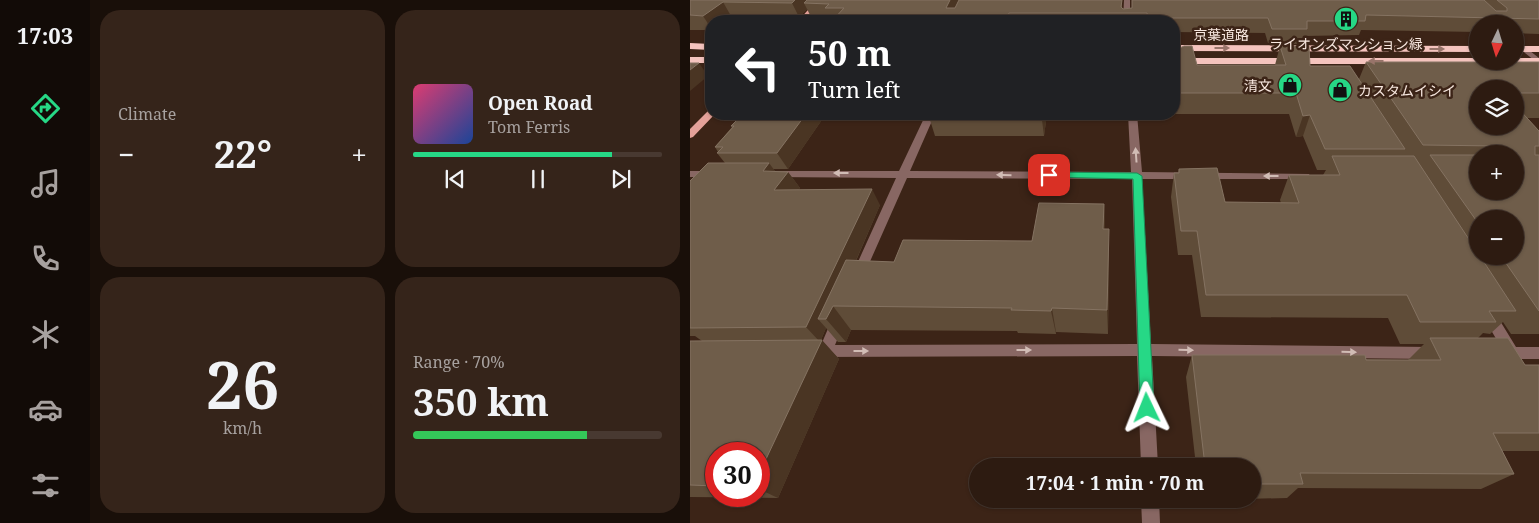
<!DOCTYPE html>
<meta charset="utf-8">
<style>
body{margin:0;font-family:"Noto Serif","Noto Sans JP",serif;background:#35241a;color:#f1f3f6;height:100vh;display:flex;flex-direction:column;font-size:19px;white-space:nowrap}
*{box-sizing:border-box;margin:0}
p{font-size:16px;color:#a7a19f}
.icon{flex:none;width:28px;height:28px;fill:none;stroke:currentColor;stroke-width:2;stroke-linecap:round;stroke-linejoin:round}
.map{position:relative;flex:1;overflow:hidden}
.drawer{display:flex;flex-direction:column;gap:10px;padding:10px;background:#190f09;width:600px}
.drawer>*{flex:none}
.guide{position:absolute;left:15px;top:15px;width:475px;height:105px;border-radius:20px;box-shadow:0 1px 4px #0004,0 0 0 1px #483931;background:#202124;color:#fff;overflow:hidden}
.needle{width:32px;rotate:184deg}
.tools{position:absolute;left:779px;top:15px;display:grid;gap:10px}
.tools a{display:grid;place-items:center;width:55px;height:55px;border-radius:50%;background:#2d1b11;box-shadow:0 1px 4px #0004,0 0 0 1px #483931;font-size:25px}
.speed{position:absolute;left:15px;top:442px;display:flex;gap:10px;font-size:25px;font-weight:700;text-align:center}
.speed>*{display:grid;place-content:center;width:65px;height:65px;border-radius:50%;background:#2d1b11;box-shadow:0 1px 4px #0004,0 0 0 1px #483931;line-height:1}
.speed .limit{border:8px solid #d22;background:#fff;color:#111}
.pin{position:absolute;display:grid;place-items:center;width:42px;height:42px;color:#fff;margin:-21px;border-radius:10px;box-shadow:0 2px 8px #0006}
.me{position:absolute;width:55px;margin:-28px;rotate:358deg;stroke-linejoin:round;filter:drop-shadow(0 0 4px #0008)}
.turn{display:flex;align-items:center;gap:18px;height:105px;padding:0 20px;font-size:22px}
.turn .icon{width:65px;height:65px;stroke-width:2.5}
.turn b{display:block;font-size:35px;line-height:42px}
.big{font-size:38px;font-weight:700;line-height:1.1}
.drawer .card{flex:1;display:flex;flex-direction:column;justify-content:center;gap:8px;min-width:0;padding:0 18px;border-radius:20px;background:#35241a}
.drawer .dial{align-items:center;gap:0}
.dial b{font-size:65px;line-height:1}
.song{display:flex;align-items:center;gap:15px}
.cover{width:60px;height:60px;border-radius:8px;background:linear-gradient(135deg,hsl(340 70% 55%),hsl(220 70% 35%))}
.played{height:5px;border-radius:2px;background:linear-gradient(90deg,#26d886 80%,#483931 80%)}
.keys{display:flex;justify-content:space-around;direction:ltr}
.heat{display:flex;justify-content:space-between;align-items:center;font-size:28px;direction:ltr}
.charge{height:8px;border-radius:4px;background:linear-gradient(90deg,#34c759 70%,#483931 0)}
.drawer .tiles{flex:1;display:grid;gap:10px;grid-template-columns:repeat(2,1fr)}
.trip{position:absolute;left:279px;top:458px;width:292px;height:50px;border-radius:25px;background:#2d1b11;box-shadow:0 1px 4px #0004,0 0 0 1px #483931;font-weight:700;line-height:50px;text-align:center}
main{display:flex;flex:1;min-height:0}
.tabs{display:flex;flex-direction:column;width:90px;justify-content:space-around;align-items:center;background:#120b07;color:#a7a19f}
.tabs .icon{width:35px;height:35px}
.tabs .active{color:#26d886}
.tabs b{font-size:22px;color:#f1f3f6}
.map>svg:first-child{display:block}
</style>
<main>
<nav class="tabs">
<b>17:03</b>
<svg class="icon active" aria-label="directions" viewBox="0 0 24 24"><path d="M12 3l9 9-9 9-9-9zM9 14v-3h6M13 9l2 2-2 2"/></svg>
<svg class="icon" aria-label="music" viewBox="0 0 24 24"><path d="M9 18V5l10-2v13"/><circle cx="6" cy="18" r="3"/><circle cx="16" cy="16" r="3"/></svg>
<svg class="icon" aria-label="phone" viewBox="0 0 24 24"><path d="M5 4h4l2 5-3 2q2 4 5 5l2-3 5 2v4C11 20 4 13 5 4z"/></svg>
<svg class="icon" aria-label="climate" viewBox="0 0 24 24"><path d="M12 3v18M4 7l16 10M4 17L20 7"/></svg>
<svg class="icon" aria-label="car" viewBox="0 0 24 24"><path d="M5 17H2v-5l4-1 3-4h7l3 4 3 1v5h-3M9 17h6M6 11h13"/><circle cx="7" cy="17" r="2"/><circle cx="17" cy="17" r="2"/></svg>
<svg class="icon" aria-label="filters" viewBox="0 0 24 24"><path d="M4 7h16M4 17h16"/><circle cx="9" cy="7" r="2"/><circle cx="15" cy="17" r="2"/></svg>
</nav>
<section class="drawer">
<div class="tiles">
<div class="card"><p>Climate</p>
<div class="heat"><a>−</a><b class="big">22°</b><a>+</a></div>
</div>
<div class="card">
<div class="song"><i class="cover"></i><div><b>Open Road</b><p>Tom Ferris</p></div></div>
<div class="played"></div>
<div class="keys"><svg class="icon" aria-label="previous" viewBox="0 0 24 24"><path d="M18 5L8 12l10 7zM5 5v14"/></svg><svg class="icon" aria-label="pause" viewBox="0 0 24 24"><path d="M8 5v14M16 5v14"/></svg><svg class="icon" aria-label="next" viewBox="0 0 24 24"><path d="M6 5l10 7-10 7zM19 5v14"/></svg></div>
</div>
<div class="card dial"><b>26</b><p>km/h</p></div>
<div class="card"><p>Range · 70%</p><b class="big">350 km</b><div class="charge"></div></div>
</div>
</section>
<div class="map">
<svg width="849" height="523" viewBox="0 0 849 523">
<rect width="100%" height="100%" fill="#3c2417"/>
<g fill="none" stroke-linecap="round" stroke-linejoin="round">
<path fill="#886763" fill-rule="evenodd" d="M 434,0 L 440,0 L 440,21 L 433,21 Z
M 825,39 L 849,58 L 849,64 L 825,45 Z
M 236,114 L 245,114 L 220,171 L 441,172 L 438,114 L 447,114 L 452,172 L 619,174 L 620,176 L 619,178 L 615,179 L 452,179 L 461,344 L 742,347 L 747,348 L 749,353 L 747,358 L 742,359 L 462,356 L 468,466 L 451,466 L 447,356 L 125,357 L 120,356 L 118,351 L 120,346 L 131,345 L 143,317 L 148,315 L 153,317 L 155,321 L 145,345 L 447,344 L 442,179 L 217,178 L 174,275 L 173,279 L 163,279 L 162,275 L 206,178 L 83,177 L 78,174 L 83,171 L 209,171 Z
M 0,171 L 23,171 L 28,174 L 23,177 L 0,177 Z
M 799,309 L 804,311 L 826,347 L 849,347 L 849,359 L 812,359 L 807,358 L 805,353 L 807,348 L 811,347 L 792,315 L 794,311 Z
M 451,499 L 469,499 L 470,523 L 452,523 Z"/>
<path fill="#e5a29a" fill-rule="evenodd" d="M 127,0 L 134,0 L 115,21 L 108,21 Z
M 21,110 L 21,114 L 24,115 L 3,137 L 0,138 L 0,129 L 18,111 Z"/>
<path fill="#f5c4be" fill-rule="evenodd" d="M 0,43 L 21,44 L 21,50 L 0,49 Z
M 484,45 L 788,46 L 788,52 L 484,51 Z
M 825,46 L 849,46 L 849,52 L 825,52 Z
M 0,57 L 21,57 L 21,63 L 0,63 Z
M 484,58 L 788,58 L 788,61 L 793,61 L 788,64 L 484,64 Z
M 825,58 L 849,58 L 849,64 L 822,63 L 820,61 L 825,61 Z"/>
</g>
<path fill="#5f4c38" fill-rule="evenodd" d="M 0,0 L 432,0 L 432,7 L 433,9 L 442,8 L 442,0 L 849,0 L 849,34 L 825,33 L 825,24 L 788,24 L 788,32 L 671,30 L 669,35 L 615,36 L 613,44 L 578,43 L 575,33 L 484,32 L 484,21 L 141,21 L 139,18 L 121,17 L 117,9 L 109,17 L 41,16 L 21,21 L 21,30 L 0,30 Z
M 590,46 L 620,66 L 669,79 L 676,62 L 849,62 L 849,118 L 837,118 L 849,131 L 849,334 L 821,334 L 813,322 L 800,334 L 793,333 L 788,338 L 835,365 L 849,365 L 849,451 L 812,451 L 824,474 L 791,489 L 608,488 L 597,498 L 510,500 L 510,499 L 562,499 L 562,466 L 506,466 L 496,377 L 502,355 L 718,360 L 734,344 L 710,344 L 698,318 L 511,317 L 502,255 L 488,255 L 481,197 L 484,173 L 488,173 L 489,169 L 535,202 L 591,203 L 590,200 L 599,175 L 633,175 L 636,170 L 627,170 L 613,136 L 606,137 L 599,114 L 468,114 L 484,114 L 484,51 L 507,65 L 585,65 ZM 788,89 L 825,89 L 825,126 ZM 788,154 L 825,154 L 788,191 ZM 788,219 L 825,256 L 788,256 Z
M 136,114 L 98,169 L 83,169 L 85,171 L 98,172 L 110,188 L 108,190 L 190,205 L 166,261 L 204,262 L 342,241 L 414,204 L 415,229 L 419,254 L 418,334 L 366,332 L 366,334 L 328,333 L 327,331 L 161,330 L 156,342 L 148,342 L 136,328 L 131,340 L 149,359 L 88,498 L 0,497 L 0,341 L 12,341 L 5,336 L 0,336 L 0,181 L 35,163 L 27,153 L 28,152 L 25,147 L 42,127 L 41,126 ZM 26,454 L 69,454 L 69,496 L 26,496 Z
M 243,114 L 357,114 L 354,136 L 245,136 L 240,120 Z"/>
<path fill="#4a3523" d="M 105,0 L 124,0 L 114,3 L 117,9 L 109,17 L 102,3 Z
M 260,0 L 270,0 L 261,19 L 256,8 Z
M 33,2 L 41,16 L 35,21 L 21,21 L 21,28 L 13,16 Z
M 319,13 L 320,21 L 316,21 Z
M 9,63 L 18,76 L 0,91 L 0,70 Z
M 116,114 L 136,114 L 98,169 L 87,153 Z
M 353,114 L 357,114 L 354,136 L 352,120 Z
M 620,115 L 613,136 L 606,137 L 613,116 Z
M 79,163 L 91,179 L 73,171 Z
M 98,172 L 110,188 L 96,206 L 84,190 Z
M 182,189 L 190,205 L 146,306 L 143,306 L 161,330 L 156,342 L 136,319 L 128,319 L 136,328 L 130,342 L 116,327 Z
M 414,204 L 415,229 L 413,229 Z
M 419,229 L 419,254 L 418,334 L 417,310 Z
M 362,308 L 366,332 L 366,334 L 361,311 Z
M 132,340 L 149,359 L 88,498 L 69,489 L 69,474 Z"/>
<path fill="#6f5d4a" stroke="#857362" d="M 0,0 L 105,0 L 102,3 L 33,2 L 13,16 L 0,15 Z
M 117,0 L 260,0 L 256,8 L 265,8 L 269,0 L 432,0 L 431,7 L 433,9 L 442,8 L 442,0 L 794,0 L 806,11 L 817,11 L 817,8 L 807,0 L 849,0 L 849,19 L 676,15 L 675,21 L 617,21 L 617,29 L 582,29 L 578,18 L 458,18 L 457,13 L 319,13 L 316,21 L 281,21 L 281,19 L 181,19 L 179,21 L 142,21 L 154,8 L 135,8 L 139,4 L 114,3 Z
M 494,46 L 502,46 L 507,65 L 596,65 L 590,46 L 619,46 L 620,66 L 660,66 L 715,149 L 635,149 L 620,115 L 613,116 L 606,93 L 484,93 L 484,51 Z
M 676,62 L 849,62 L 849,93 L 825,93 L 825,89 L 788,89 L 788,126 L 825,126 L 825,105 L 849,131 L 849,146 L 845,146 L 845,155 L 849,155 L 849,311 L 811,256 L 825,256 L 825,219 L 788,219 L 788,223 L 740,155 L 788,155 L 788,191 L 825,191 L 825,154 L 809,154 L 808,146 L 733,145 Z
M 0,63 L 9,63 L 0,70 Z
M 53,114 L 116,114 L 87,153 L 27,153 L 33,147 L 25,147 L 44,126 L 41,126 Z
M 243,114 L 353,114 L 352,120 L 240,120 Z
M 642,156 L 724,156 L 788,253 L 788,256 L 790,256 L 826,311 L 799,311 L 806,322 L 730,322 L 717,295 L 516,295 L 507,231 L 491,231 L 484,173 L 489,173 L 489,169 L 527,168 L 535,202 L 609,203 L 599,175 L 650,175 Z
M 18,163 L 79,163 L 73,171 L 98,172 L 84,190 L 182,189 L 116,327 L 0,328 L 0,181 Z
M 349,203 L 414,204 L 413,229 L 419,229 L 417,310 L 362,308 L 361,311 L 321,310 L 322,308 L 143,306 L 136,319 L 128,319 L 156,260 L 204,262 L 213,240 L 342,241 Z
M 740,338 L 818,338 L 835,365 L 849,365 L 849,433 L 803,433 L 824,474 L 610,473 L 613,484 L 562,484 L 562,466 L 515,466 L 502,355 L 675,355 L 676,360 L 751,360 Z
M 132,340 L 69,474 L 69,454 L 26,454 L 26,486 L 0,485 L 0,341 Z"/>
<defs><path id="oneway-solid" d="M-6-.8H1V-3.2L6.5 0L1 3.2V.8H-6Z" transform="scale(1.25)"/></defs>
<g fill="#98746a">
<use href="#oneway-solid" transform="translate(532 48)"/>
<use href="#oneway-solid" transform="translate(747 49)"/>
<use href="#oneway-solid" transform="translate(686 61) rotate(-180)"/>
</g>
<g fill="#d1bcb5">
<use href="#oneway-solid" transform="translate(446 155) rotate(-94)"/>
<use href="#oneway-solid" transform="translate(151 173) rotate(180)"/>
<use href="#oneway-solid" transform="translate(314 175) rotate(-179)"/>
<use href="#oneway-solid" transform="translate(581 176) rotate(-180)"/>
<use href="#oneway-solid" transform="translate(334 350)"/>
<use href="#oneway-solid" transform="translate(496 350) rotate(1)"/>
<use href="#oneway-solid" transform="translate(171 351)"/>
<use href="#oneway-solid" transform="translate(659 352) rotate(1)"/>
</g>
<path fill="#26d886" stroke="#198c57" d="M 359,172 L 447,173 L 452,176 L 464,408 L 462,413 L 457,415 L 452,413 L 450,408 L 443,179 L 356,177 L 355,175 Z"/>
<defs>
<g id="building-disc" transform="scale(1.25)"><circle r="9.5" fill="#26d886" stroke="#3c2417"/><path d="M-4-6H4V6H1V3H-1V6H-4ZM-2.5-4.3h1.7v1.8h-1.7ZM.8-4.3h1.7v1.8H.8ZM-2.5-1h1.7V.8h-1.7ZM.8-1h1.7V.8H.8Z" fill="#111"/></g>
<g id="shop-disc" transform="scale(1.25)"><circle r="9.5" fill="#26d886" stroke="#3c2417"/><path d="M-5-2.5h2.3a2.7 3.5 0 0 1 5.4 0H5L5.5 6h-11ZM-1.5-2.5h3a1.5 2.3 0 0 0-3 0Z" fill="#111"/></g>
</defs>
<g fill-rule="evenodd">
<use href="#building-disc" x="656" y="19"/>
<use href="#shop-disc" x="600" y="85"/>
<use href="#shop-disc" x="650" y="90"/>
</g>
<g text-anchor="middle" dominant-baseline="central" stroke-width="5" stroke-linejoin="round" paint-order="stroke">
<g font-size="14" fill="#f9e9e1" stroke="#3c2417">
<text x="531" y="34">京葉道路</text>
</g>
<g font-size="14" fill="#f9e9e1" stroke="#3c2417">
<text x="656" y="43">ライオンズマンション緑</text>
<text x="582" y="85" text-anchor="end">清文</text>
<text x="668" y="90" text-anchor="start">カスタムイシイ</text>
</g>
</g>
</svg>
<div class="tools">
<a><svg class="needle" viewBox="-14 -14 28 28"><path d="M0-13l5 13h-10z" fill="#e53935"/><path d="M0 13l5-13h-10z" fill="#a7a19f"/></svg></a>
<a><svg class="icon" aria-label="layers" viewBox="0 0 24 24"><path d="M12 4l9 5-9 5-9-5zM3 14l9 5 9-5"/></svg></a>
<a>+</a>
<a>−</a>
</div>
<div class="speed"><div class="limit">30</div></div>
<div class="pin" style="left:359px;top:175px;background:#d93025"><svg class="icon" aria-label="arrive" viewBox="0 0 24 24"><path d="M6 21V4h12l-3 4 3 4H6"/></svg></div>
<svg class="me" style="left:457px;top:408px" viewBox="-20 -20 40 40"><path d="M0-17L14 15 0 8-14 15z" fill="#26d886" stroke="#fff" stroke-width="4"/></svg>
<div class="trip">17:04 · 1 min · 70 m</div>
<div class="guide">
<div class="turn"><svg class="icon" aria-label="left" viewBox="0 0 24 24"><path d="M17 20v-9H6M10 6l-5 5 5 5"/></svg><div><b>50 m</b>Turn left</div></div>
</div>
</div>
</main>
